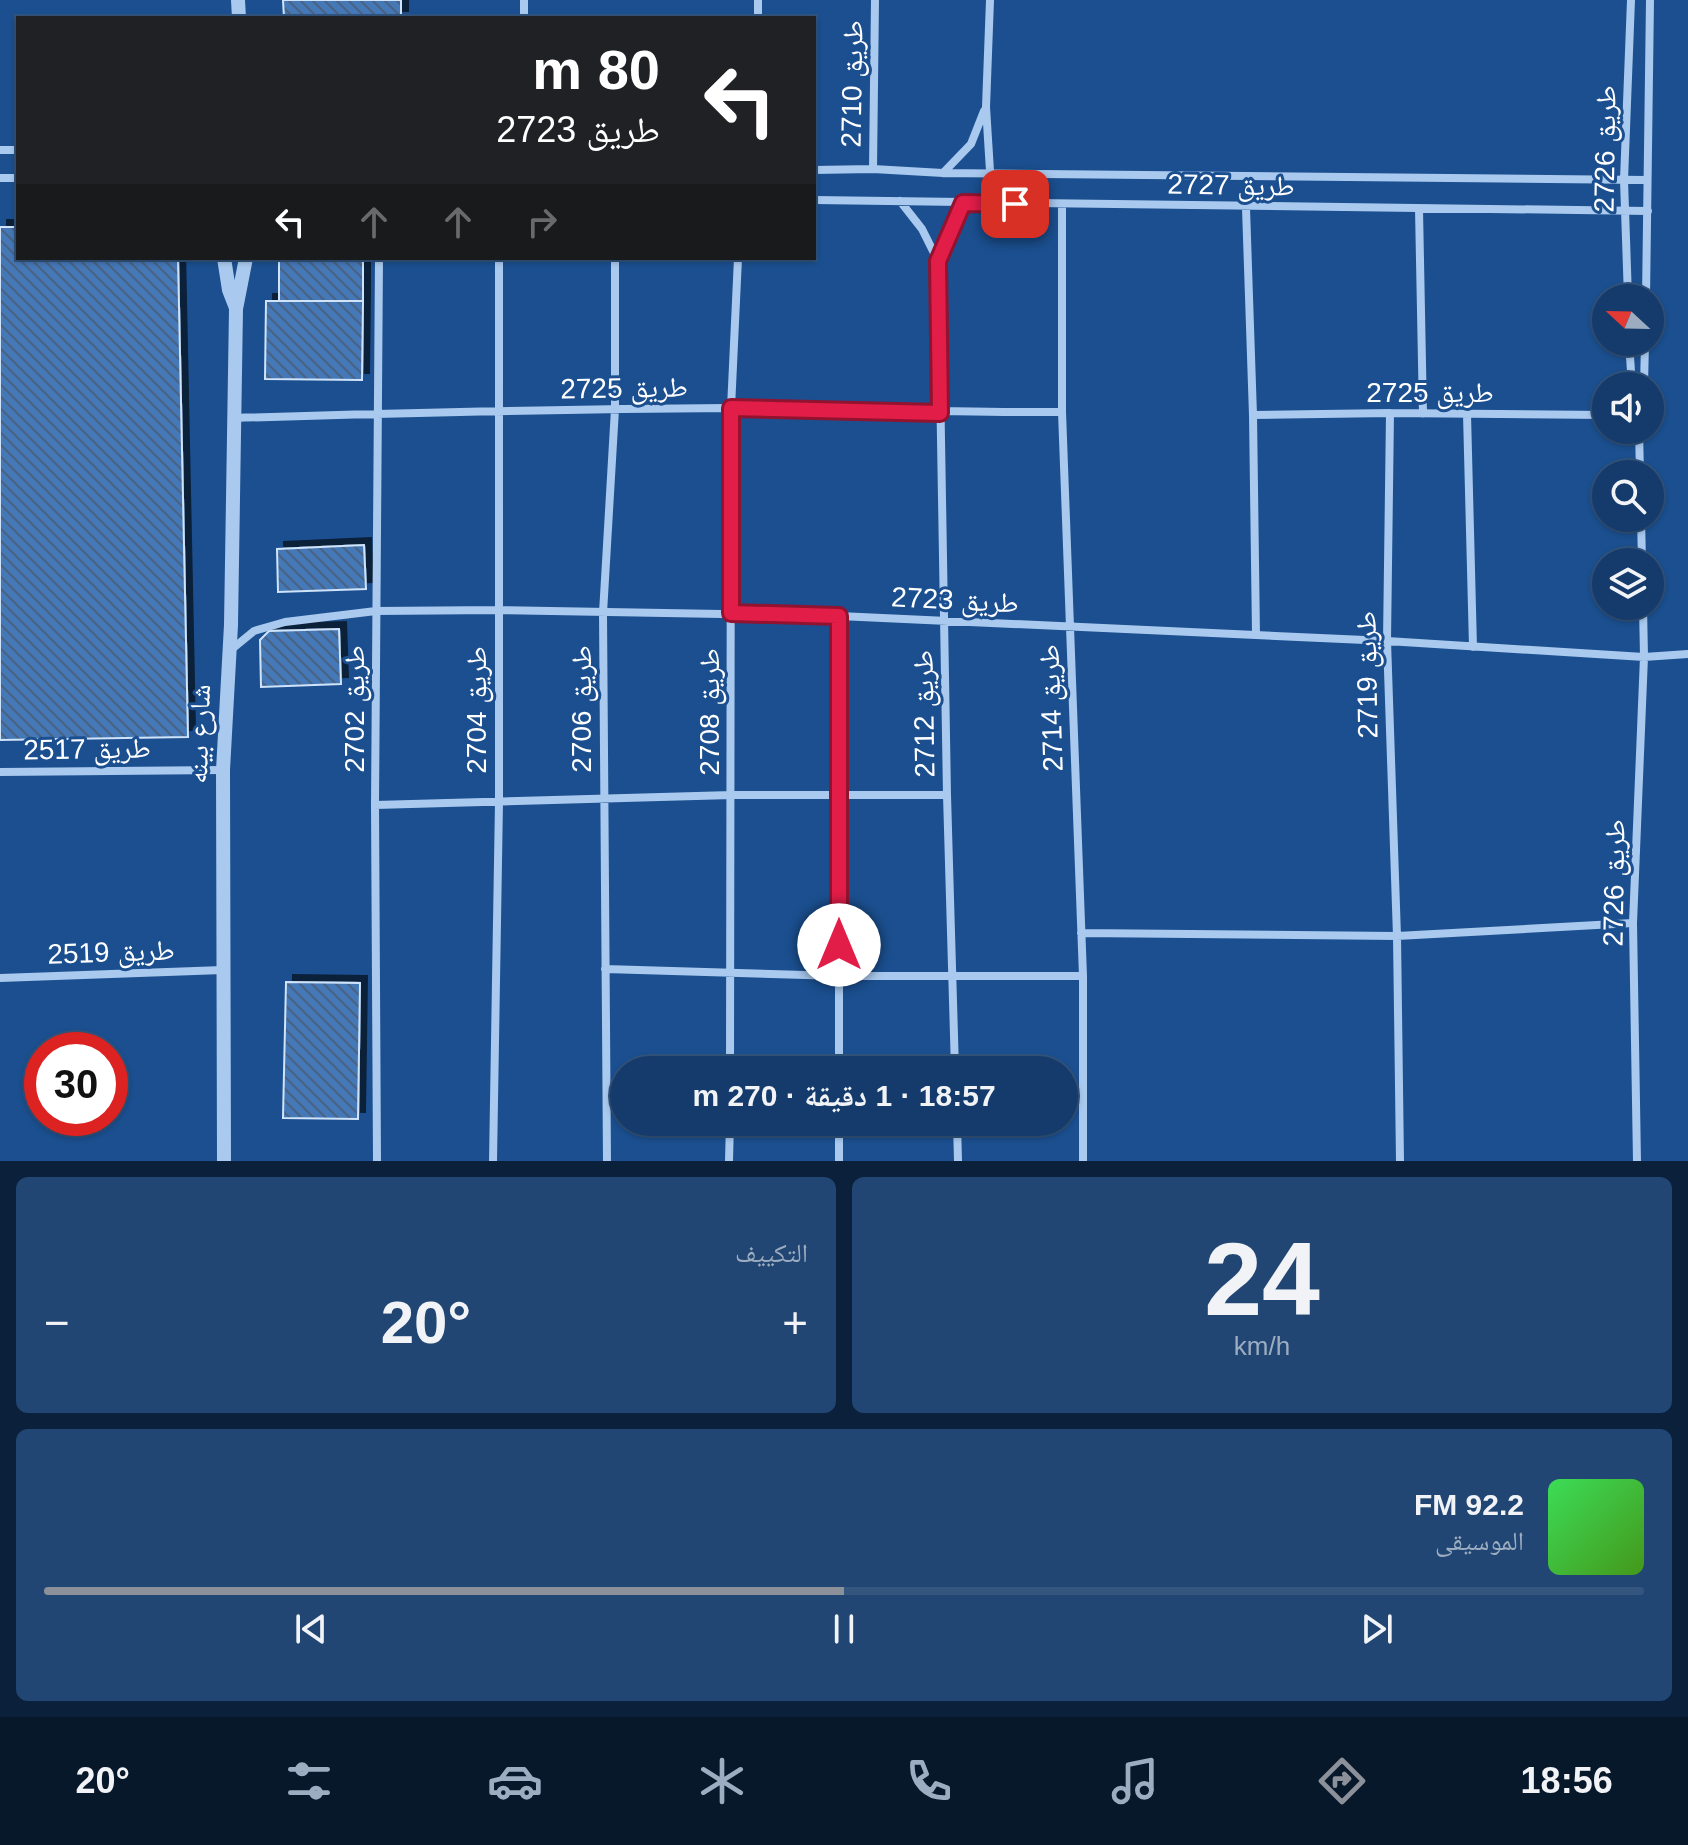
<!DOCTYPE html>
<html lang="ar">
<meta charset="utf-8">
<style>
body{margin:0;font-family:Helvetica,"Noto Naskh Arabic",sans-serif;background:#214673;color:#f1f3f6;direction:rtl;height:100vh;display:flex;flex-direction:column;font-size:30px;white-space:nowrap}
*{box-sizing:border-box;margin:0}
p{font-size:26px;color:#9dadc1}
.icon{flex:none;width:44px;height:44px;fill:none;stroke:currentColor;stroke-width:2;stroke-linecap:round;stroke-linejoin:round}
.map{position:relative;height:1161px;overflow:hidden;direction:ltr}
.panel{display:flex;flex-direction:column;gap:16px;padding:16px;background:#0b203b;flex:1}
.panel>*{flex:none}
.banner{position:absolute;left:16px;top:16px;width:800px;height:244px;border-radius:0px;box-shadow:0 2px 6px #0004,0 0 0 2px #33557e;direction:rtl;background:#202124;color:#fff;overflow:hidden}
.needle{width:52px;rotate:292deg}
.buttons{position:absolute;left:1592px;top:284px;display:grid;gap:16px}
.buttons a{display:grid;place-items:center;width:72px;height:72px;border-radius:50%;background:#143b6b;box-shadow:0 2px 6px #0004,0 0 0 2px #33557e;font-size:40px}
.speed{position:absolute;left:24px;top:1032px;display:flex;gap:16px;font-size:40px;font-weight:700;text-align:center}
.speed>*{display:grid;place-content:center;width:104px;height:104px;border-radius:50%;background:#143b6b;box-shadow:0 2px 6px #0004,0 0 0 2px #33557e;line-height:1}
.speed .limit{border:12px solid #d22;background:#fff;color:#111}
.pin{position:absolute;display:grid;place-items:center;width:68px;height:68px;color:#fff;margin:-34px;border-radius:16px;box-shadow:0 4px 12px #0006}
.me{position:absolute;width:88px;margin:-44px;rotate:0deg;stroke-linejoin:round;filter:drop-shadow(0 0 6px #0008)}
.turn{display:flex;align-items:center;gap:28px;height:168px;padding:0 24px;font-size:36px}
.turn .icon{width:104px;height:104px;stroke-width:2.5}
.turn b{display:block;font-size:56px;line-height:68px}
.lanes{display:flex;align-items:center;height:76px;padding:0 24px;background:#0003;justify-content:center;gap:40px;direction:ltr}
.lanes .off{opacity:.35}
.big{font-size:60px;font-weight:700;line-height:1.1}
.panel .card{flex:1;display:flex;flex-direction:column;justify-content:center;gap:12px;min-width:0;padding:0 28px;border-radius:12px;background:#214673}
.panel .dial{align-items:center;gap:0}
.dial b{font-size:104px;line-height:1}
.song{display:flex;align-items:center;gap:24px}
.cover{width:96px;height:96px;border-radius:12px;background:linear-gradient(135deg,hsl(130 70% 55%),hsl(100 70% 35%))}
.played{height:8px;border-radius:4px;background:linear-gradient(90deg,#8c9099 50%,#33557e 50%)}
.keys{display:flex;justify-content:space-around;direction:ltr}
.heat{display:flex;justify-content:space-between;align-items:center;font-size:44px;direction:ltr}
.panel .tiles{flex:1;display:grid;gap:16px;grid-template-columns:1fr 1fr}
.card:last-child{grid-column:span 2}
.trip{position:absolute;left:610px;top:1056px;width:468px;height:80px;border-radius:40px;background:#143b6b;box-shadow:0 2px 6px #0004,0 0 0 2px #33557e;font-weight:700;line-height:80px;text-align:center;direction:rtl}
.menu{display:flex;height:128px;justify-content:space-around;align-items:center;background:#08182b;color:#9dadc1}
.menu .icon{width:56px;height:56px}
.menu .selected{color:#8c9099}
.menu b{font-size:36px;color:#f1f3f6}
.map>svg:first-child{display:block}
</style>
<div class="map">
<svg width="1688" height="1161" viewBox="0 0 1688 1161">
<defs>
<pattern id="building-back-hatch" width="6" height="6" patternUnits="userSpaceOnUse" patternTransform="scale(2)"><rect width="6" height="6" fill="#4478b7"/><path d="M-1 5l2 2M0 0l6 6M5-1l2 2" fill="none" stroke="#486282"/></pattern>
<filter id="shadow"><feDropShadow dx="7" dy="-7" stdDeviation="0" flood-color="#0009"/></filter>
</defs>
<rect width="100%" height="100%" fill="#1b4f8f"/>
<path fill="url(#building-back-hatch)" stroke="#cfe3fa" stroke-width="2" filter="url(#shadow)" d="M 283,0 L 401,0 L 401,18 L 284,18 Z
M 0,227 L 18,227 L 18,258 L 178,258 L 188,737 L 0,740 Z
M 279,258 L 363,258 L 363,301 L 279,301 Z
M 266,301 L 363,301 L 362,380 L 265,379 Z
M 364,545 L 366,589 L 278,592 L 277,549 Z
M 339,629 L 341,684 L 261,687 L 260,640 L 269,631 Z
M 286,982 L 360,983 L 358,1119 L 283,1118 Z"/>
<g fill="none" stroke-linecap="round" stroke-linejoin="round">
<path stroke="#a9c9ee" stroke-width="8" d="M 990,0 L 986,107 L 992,203
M 524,18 L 524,0
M 758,18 L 758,0
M 0,150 L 18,150
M 873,169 L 875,0
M 814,170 L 873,169 L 943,173 L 1647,180
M 943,173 L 971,144 L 984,111
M 0,178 L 18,178
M 814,200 L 1648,211
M 900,201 L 922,229 L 938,261
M 1062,204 L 1062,412 L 1083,976 L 1083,1161
M 1246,208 L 1253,415 L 1256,635
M 1419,209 L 1423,414
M 1628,298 L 1624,180 L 1631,0
M 1646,298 L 1650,0
M 1629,342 L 1632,386
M 1644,386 L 1645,342
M 1390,413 L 1387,641 L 1397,936 L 1400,1161
M 1467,414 L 1473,647
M 1253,415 L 1390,413 L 1606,415
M 234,418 C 399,413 563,409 727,408 C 839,408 950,413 1062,412
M 1639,430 L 1640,474
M 1641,518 L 1642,562
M 839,616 L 839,1070
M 232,649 L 254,631 L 285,622 L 376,611 L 498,610 L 839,616 L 1387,641 L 1644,657 L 1688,654
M 0,772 L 223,770
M 375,805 L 732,795 L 947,795
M 1081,933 L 1397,936 L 1633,923
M 605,969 L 840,976 L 1083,976
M 0,978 L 223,970
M 730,1070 L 731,408 L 738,258
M 955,1070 L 947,795 L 938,261 L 963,203
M 957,1122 L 958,1161
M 377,1161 L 375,805 L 379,258
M 493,1161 L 499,802 L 499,258
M 607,1161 L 603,613 L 615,409 L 615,258
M 729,1161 L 730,1122
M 839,1161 L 839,1122
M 1637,1161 L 1633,923 L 1644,657 L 1643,606"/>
<path stroke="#a9c9ee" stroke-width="14" d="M 238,0 L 239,18
M 224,258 L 229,290 L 236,308
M 224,1161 L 223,770 L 231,625 L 236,309 L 246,258"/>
</g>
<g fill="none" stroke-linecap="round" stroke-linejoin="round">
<g stroke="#92132f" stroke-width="20">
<path id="route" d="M 839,945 L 839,616 L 731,613 L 731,408 L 940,413 L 938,261 L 963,203 L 1015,204"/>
</g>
<use href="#route" stroke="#e11d48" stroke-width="14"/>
</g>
<g text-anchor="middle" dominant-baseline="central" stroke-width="6" stroke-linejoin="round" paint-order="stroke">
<g font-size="28" fill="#fff" stroke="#1b4f8f">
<text transform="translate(852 84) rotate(-89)">طريق 2710</text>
<text transform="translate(1605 149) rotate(-89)">طريق 2726</text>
<text transform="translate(1231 185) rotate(1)">طريق 2727</text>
<text transform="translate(624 388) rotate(-1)">طريق 2725</text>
<text x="1430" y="392">طريق 2725</text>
<text transform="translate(955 600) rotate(3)">طريق 2723</text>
<text transform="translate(1367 675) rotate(-91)">طريق 2719</text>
<text transform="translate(1051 708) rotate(-92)">طريق 2714</text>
<text transform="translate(354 709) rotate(-90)">طريق 2702</text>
<text transform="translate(581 709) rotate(-90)">طريق 2706</text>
<text transform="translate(476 710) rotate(-90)">طريق 2704</text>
<text transform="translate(709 712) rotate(-90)">طريق 2708</text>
<text transform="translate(924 714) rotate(-91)">طريق 2712</text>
<text transform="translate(199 734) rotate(-88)">شارع بينه</text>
<text transform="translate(87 749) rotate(-1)">طريق 2517</text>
<text transform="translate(1614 883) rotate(-89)">طريق 2726</text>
<text transform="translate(111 952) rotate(-2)">طريق 2519</text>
</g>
</g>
</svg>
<div class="buttons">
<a><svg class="needle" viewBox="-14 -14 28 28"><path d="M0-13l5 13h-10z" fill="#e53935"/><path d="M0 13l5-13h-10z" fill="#9dadc1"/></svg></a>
<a><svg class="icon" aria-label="sound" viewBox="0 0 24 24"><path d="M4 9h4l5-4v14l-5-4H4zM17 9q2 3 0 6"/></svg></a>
<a><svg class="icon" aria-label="search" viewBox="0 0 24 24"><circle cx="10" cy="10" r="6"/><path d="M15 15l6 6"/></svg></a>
<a><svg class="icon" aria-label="layers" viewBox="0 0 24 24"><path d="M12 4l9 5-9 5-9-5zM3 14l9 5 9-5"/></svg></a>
</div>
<div class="speed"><div class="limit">30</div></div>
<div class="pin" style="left:1015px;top:204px;background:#d93025"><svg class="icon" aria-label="arrive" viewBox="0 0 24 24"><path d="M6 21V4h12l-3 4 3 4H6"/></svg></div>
<svg class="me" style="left:839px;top:945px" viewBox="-20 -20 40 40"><circle r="19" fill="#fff"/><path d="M0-13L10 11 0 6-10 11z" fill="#e11d48"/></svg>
<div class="trip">18:57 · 1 دقيقة · 270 m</div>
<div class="banner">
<div class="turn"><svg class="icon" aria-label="left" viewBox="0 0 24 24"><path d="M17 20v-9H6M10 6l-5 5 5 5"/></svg><div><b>80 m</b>طريق 2723</div></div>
<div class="lanes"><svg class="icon" aria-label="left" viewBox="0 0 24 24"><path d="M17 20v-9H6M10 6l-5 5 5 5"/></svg><svg class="icon off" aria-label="ahead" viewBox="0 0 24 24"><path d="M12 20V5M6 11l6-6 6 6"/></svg><svg class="icon off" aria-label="ahead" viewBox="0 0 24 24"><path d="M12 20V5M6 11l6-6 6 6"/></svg><svg class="icon off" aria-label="right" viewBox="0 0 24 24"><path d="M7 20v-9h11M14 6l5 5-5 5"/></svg></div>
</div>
</div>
<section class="panel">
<div class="tiles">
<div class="card dial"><b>24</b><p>km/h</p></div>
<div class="card"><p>التكييف</p>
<div class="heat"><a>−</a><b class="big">20°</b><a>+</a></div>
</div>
<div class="card">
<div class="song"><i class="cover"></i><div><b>92.2 FM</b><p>الموسيقى</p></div></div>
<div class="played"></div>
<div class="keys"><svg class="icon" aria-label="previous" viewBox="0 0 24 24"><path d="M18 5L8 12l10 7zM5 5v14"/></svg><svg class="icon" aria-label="pause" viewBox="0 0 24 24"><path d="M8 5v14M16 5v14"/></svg><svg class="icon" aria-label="next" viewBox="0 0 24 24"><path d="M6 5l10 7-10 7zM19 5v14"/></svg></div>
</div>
</div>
</section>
<nav class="menu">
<b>18:56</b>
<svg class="icon selected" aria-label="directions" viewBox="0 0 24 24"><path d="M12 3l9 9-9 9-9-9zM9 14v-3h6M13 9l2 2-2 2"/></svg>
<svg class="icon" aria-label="music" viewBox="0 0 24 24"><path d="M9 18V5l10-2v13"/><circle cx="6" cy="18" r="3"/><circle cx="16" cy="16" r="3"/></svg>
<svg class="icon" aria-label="phone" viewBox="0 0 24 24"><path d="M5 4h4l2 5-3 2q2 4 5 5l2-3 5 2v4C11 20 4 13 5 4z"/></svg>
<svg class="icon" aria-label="climate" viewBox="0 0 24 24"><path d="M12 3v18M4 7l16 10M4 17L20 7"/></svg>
<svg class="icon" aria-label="car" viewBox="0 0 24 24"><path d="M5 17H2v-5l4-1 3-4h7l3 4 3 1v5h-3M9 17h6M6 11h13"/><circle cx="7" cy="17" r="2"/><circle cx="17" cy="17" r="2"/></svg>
<svg class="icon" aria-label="filters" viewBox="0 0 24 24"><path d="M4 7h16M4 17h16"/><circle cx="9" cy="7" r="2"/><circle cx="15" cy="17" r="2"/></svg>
<b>20°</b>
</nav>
